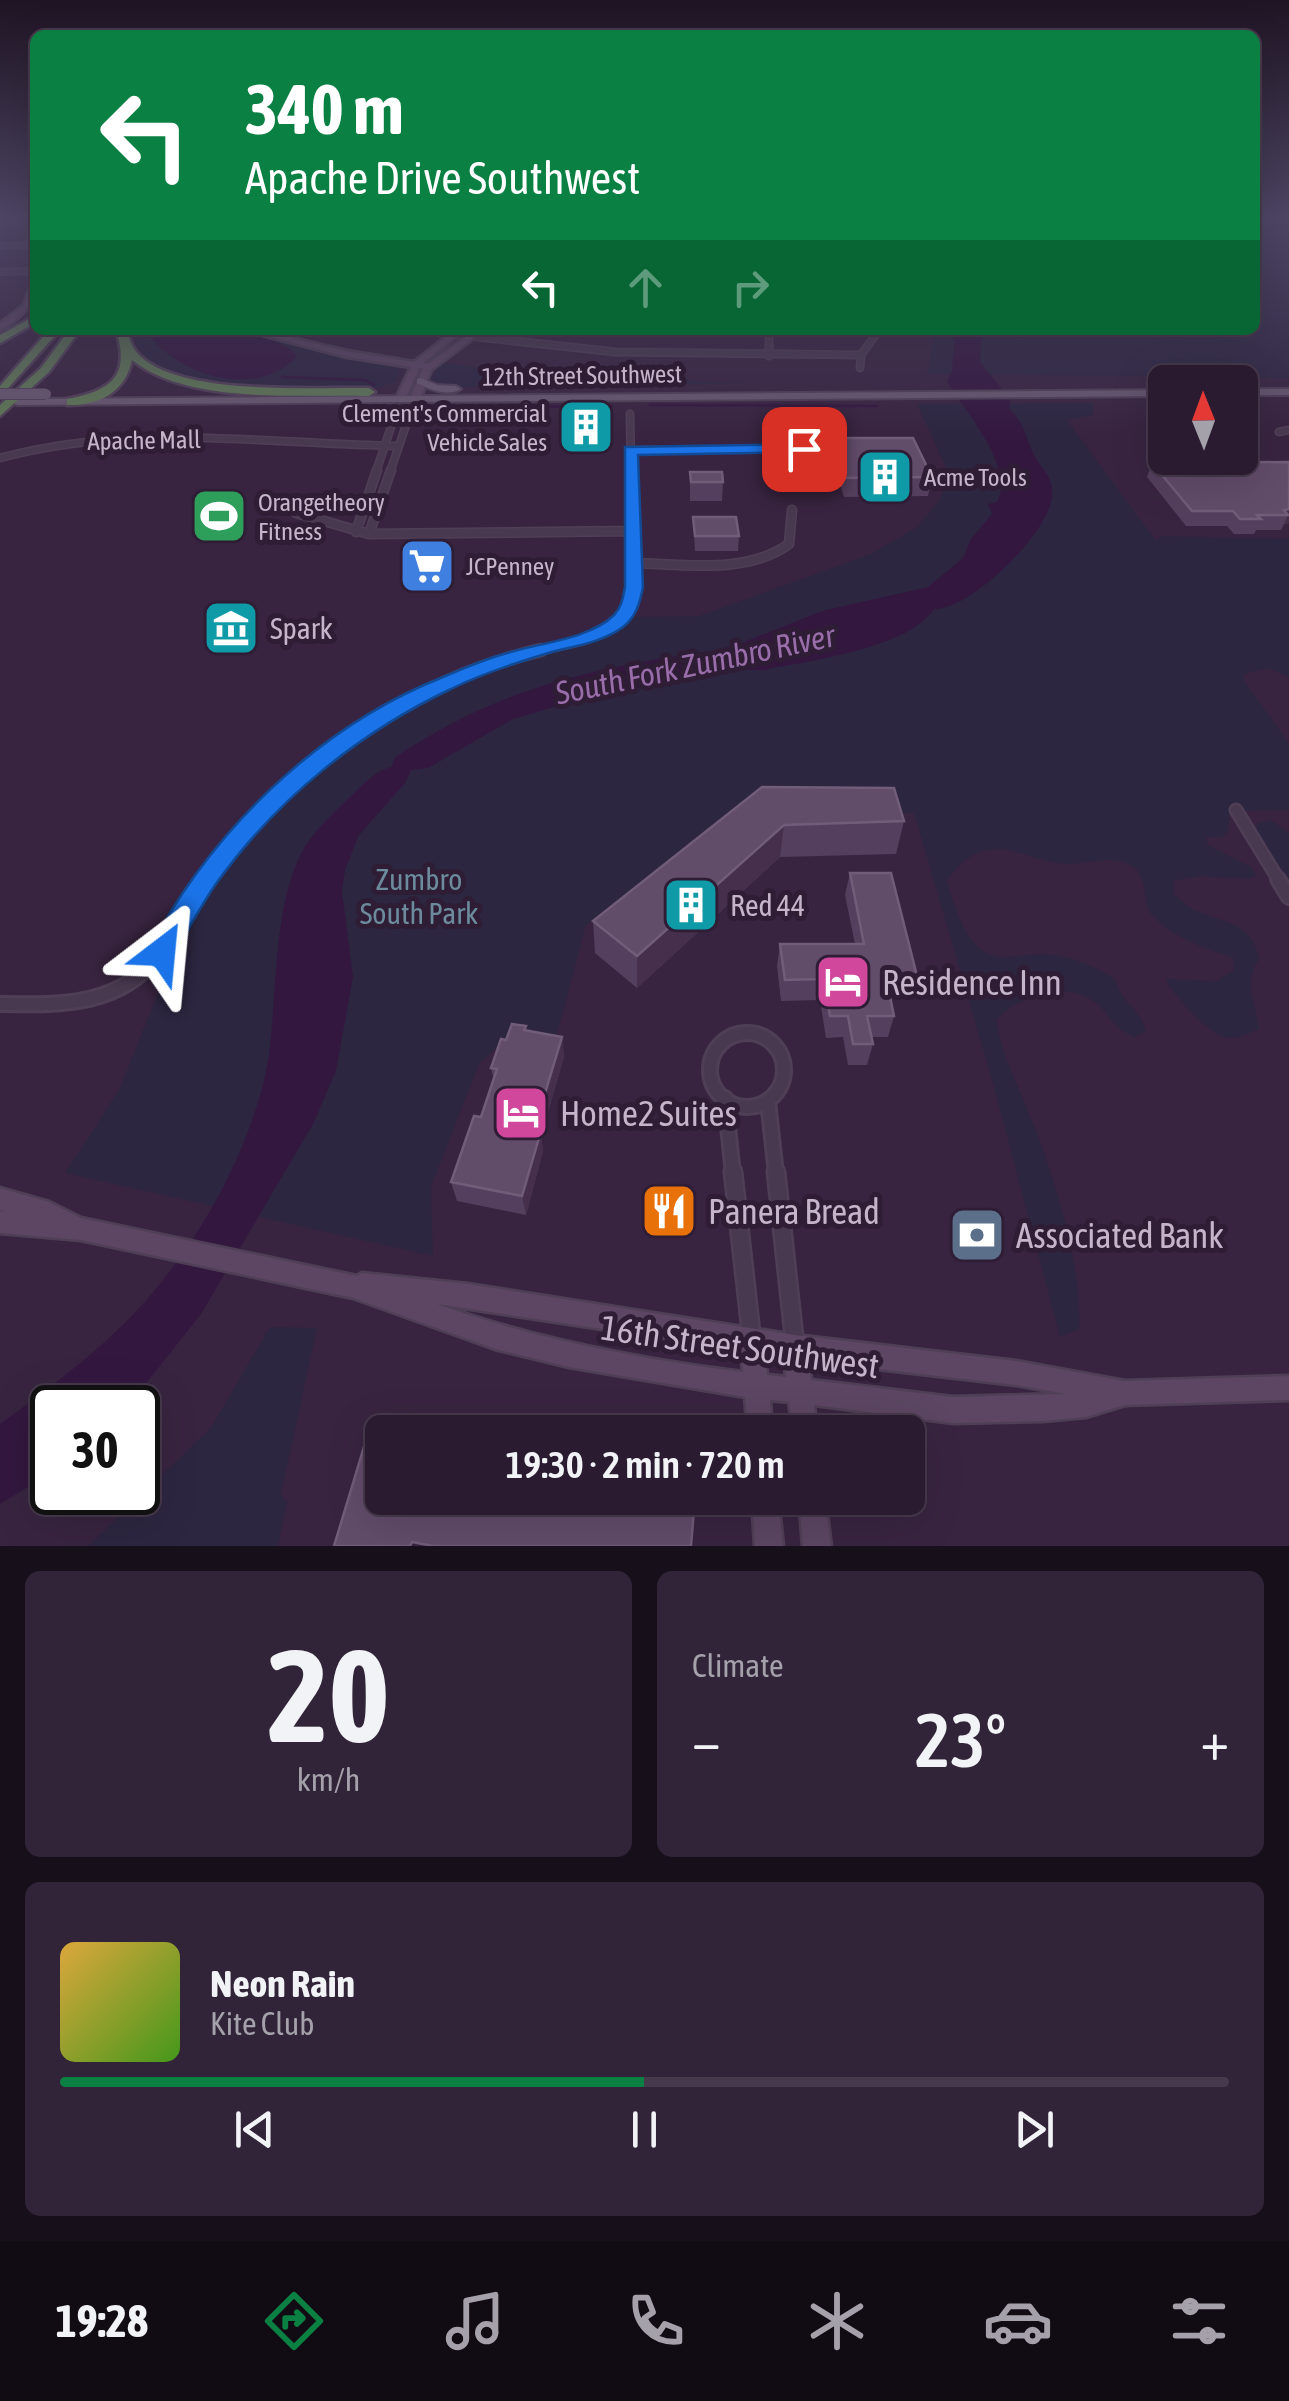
<!DOCTYPE html>
<meta charset="utf-8">
<style>
body{margin:0;font-family:"Asap Condensed",sans-serif;background:#322438;color:#f1f3f6;height:100vh;display:flex;flex-direction:column;font-size:38px;white-space:nowrap}
*{box-sizing:border-box;margin:0}
p{font-size:32px;color:#a5a1ab}
.icon{flex:none;width:55px;height:55px;fill:none;stroke:currentColor;stroke-width:2;stroke-linecap:round;stroke-linejoin:round}
.map{position:relative;height:1546px;overflow:hidden}
.panel{display:flex;flex-direction:column;gap:25px;padding:25px;background:#170f1a;flex:1}
.panel>*{flex:none}
.banner{position:absolute;left:30px;top:30px;width:1230px;height:305px;border-radius:15px;box-shadow:0 10px 40px #0002,0 0 0 2px #46394c;background:#0b8043;color:#fff;overflow:hidden}
.needle{width:65px;rotate:359deg}
.fabs{position:absolute;left:1148px;top:365px;display:grid;gap:20px}
.fabs a{display:grid;place-items:center;width:110px;height:110px;border-radius:15px;background:#2a1b30;box-shadow:0 10px 40px #0002,0 0 0 2px #46394c;font-size:50px}
.speed{position:absolute;left:30px;top:1385px;display:flex;gap:20px;font-size:50px;font-weight:700;text-align:center}
.speed>*{display:grid;place-content:center;width:130px;height:130px;border-radius:50%;background:#2a1b30;box-shadow:0 10px 40px #0002,0 0 0 2px #46394c;line-height:1}
.speed .limit{border:5px solid #111;border-radius:15px;background:#fff;color:#111}
.pin{position:absolute;display:grid;place-items:center;width:85px;height:85px;color:#fff;margin:-42px;border-radius:20px;box-shadow:0 5px 15px #0006}
.me{position:absolute;width:110px;margin:-55px;rotate:29deg;stroke-linejoin:round;filter:drop-shadow(0 0 8px #0008)}
.turn{display:flex;align-items:center;gap:35px;height:210px;padding:0 50px;font-size:45px}
.turn .icon{width:130px;height:130px;stroke-width:2.5}
.turn b{display:block;font-size:70px;line-height:85px}
.lanes{display:flex;align-items:center;height:95px;padding:0 50px;background:#0003;justify-content:center;gap:50px;direction:ltr}
.lanes .off{opacity:.35}
.big{font-size:75px;font-weight:600;line-height:1.1}
.panel .widget{flex:1;display:flex;flex-direction:column;justify-content:center;gap:15px;min-width:0;padding:0 35px;border-radius:15px;background:#322438}
.panel .dial{align-items:center;gap:0}
.dial b{font-size:130px;line-height:1}
.song{display:flex;align-items:center;gap:30px}
.cover{width:120px;height:120px;border-radius:15px;background:linear-gradient(135deg,hsl(40 70% 55%),hsl(100 70% 35%))}
.played{height:10px;border-radius:5px;background:linear-gradient(90deg,#0b8043 50%,#46394c 50%)}
.keys{display:flex;justify-content:space-around;direction:ltr}
.heat{display:flex;justify-content:space-between;align-items:center;font-size:55px;direction:ltr}
.panel .tiles{flex:1;display:grid;gap:25px;grid-template-columns:1fr 1fr}
.widget:last-child{grid-column:span 2}
.trip{position:absolute;left:365px;top:1415px;width:560px;height:100px;border-radius:15px;background:#2a1b30;box-shadow:0 10px 40px #0002,0 0 0 2px #46394c;font-weight:600;line-height:100px;text-align:center}
.tab-bar{display:flex;height:160px;justify-content:space-around;align-items:center;background:#110b13;color:#a5a1ab}
.tab-bar .icon{width:70px;height:70px}
.tab-bar .selected{color:#0b8043}
.tab-bar b{font-size:45px;color:#f1f3f6}
.map>svg:first-child{display:block}
</style>
<div class="map">
<svg width="1289" height="1546" viewBox="0 0 1289 1546">
<rect width="100%" height="100%" fill="#382440"/>
<path fill="#2d2641" d="M 1255,220 L 1289,220 L 1289,378 L 927,374 L 936,330 L 1255,330 Z
M 130,330 L 240,330 L 400,369 L 395,382 L 376,388 C 321,387 196,394 151,362 C 140,355 135,342 130,330 Z
M 441,363 L 555,376 L 756,383 L 452,387 L 429,381 Z
M 1093,403 L 1093,415 L 1067,420 L 1156,541 L 1162,536 L 1289,539 L 1289,677 L 1268,668 L 1244,674 L 1244,681 L 1289,743 L 1289,810 L 1230,811 L 1227,833 L 1222,837 L 1206,837 L 1208,845 L 1251,867 L 1256,875 L 1249,879 L 1200,876 L 1174,881 L 1174,894 C 1180,899 1186,906 1193,909 C 1221,923 1253,921 1259,959 C 1243,983 1256,1002 1259,1029 C 1246,1034 1235,1041 1221,1036 C 1209,1033 1169,991 1166,979 L 1217,981 L 1234,970 L 1233,958 C 1205,948 1173,938 1152,915 C 1141,902 1149,877 1132,866 C 1111,853 1085,865 1064,864 C 1038,862 1014,846 989,850 C 969,853 958,865 947,881 C 982,1005 1013,931 1086,964 C 1095,968 1107,972 1114,979 C 1119,985 1120,994 1125,999 C 1135,1011 1141,1016 1146,1031 L 1135,1037 C 1110,1028 1110,1013 1093,1001 C 1062,980 1018,997 996,1020 C 1003,1058 1019,1088 1033,1123 C 1056,1182 1082,1266 1079,1329 L 1060,1337 L 994,1087 L 914,813 L 744,815 L 667,878 L 630,891 L 586,925 L 554,1046 L 500,1044 L 479,1064 L 431,1187 L 433,1256 L 65,1173 L 119,1090 L 201,886 L 250,823 L 337,747 L 445,683 L 598,633 L 623,617 L 699,616 L 871,554 L 917,527 L 939,501 L 949,474 L 917,404 Z
M 1271,820 L 1289,833 L 1289,884 L 1258,832 L 1256,824 Z
M 270,1327 L 317,1328 L 281,1494 L 287,1503 L 278,1546 L 88,1546 L 210,1429 Z"/>
<path fill="#33173f" d="M 146,330 C 178,330 279,328 297,356 C 258,401 173,375 146,330 Z
M 955,330 L 982,330 L 980,362 L 1010,399 L 1009,409 C 1025,422 1025,438 1034,455 C 1042,470 1054,477 1052,496 C 1050,532 970,611 934,609 C 908,649 807,661 763,670 L 743,670 L 722,662 L 715,673 L 702,678 L 599,694 L 513,719 L 428,768 L 411,770 L 406,782 L 359,835 L 345,870 L 342,891 L 353,977 L 336,1071 L 313,1124 L 201,1314 L 136,1396 L 126,1407 L 52,1408 L 52,1472 L 0,1504 L 0,1424 C 98,1353 157,1306 218,1197 C 240,1156 262,1102 269,1055 C 277,993 273,902 304,848 C 316,829 333,813 350,797 C 362,786 375,770 392,767 L 394,758 C 497,689 582,671 702,652 L 714,654 L 822,611 L 928,587 L 963,558 L 971,539 L 992,514 L 988,504 L 997,502 C 1016,469 965,410 947,382 L 952,371 Z"/>
<g fill="none" stroke-linecap="round" stroke-linejoin="round">
<path stroke="#33173f" stroke-width="2.5" d="M 1274,225 L 1289,227
M 282,377 L 365,380 L 374,385
M 365,404 L 383,408
M 650,405 L 877,406
M 425,408 L 612,406"/>
<g stroke="#4f3f56" stroke-width="8">
<path id="street-far5" d="M 0,246 L 35,245
M 0,272 L 35,271
M 412,330 L 425,331"/>
</g>
<g stroke="#4f3f56" stroke-width="9">
<path id="street-far4" d="M 412,330 L 616,352 L 861,355
M 769,330 L 769,356
M 860,368 L 861,355 L 879,330
M 630,414 L 631,472
M 1279,432 L 1289,430
M 630,450 L 804,449
M 0,458 C 132,422 265,444 399,446
M 376,472 L 400,400
M 390,472 L 415,399"/>
</g>
<g stroke="#4f3f56" stroke-width="11">
<path id="street-far3" d="M 296,513 L 369,534 L 632,531
M 356,532 L 377,470
M 369,534 L 391,470
M 633,563 C 683,564 746,575 789,544 L 792,510
M 531,652 C 559,645 596,642 619,622 C 645,598 632,506 631,470"/>
</g>
<g stroke="#4f3f56" stroke-width="15">
<path id="street-far2" d="M 1236,810 L 1280,882
M 204,882 C 282,769 408,682 541,650"/>
</g>
<g stroke="#4f3f56" stroke-width="18">
<path id="street-far1" d="M 1278,879 L 1289,897
M 0,1004 C 61,1005 122,1007 161,952 C 178,929 190,903 206,879
M710 1070a37 37 0 1 1 74 0a37 37 0 1 1-74 0Z
M 725,1098 L 733,1174
M 768,1101 L 776,1174"/>
</g>
<g stroke="#4f3f56" stroke-width="21">
<path id="street" d="M 733,1172 L 752,1341
M 776,1172 L 795,1346"/>
</g>
<g stroke="#4f3f56" stroke-width="5">
<path id="secondary" d="M 35,282 C 35,307 20,318 0,330 L 0,324 L 24,305 L 31,284 Z
M 244,330 L 258,330 L 347,351 L 414,362 L 455,330 L 464,330 L 423,363 L 428,364 L 475,330 L 484,330 L 431,370 L 420,399 L 415,402 L 410,399 L 423,368 L 419,368 L 405,400 L 400,403 L 395,400 L 411,367 L 347,357 Z
M 0,1188 L 49,1202 L 81,1218 L 357,1276 L 362,1273 L 468,1284 L 795,1335 L 1016,1361 L 1125,1381 L 1289,1376 L 1289,1400 L 1125,1405 L 1086,1417 L 1043,1421 L 953,1423 L 814,1405 L 817,1432 L 793,1432 L 789,1402 L 770,1400 L 772,1432 L 748,1432 L 745,1397 L 569,1367 L 495,1349 L 353,1298 L 81,1240 L 0,1233 L 0,1211 L 6,1212 L 0,1210 ZM 437,1304 L 741,1350 L 743,1372 C 639,1359 535,1339 437,1304 ZM 765,1354 L 784,1357 L 786,1377 L 767,1375 ZM 809,1361 L 1016,1385 L 1066,1394 L 953,1397 L 811,1380 Z
M 752,1498 L 778,1498 L 783,1546 L 755,1546 Z
M 799,1498 L 825,1498 L 831,1546 L 803,1546 Z"/>
</g>
<g stroke="#4f3f56" stroke-width="4">
<path id="primary" d="M 421,378 L 437,385 L 456,386 L 461,389 C 448,397 431,390 417,383 L 417,379 Z
M 1240,389 L 1289,389 L 1289,395 L 1240,395 Z
M 1165,390 L 1165,396 L 17,405 L 12,402 L 17,399 Z"/>
</g>
<g stroke="#514057" stroke-width="5">
<path id="highway" d="M 35,316 L 35,323 L 0,343 L 0,335 Z
M 49,330 L 60,330 L 0,397 L 0,386 Z
M 69,330 L 80,330 L 49,372 L 0,416 L 0,405 L 41,368 Z
M 116,330 L 126,330 C 130,340 133,350 141,357 C 186,396 311,387 369,388 L 375,392 L 369,396 C 301,394 188,405 132,360 C 125,393 98,406 67,405 L 67,399 C 110,391 131,377 116,330 Z"/>
</g>
<use href="#street-far5" stroke="#493950" stroke-width="5"/>
<use href="#street-far4" stroke="#493950" stroke-width="6"/>
<use href="#street-far3" stroke="#493950" stroke-width="8"/>
<use href="#street-far2" stroke="#493950" stroke-width="10"/>
<use href="#street-far1" stroke="#493950" stroke-width="12"/>
<use href="#street" stroke="#493950" stroke-width="16"/>
<use href="#secondary" fill="#5c4663" fill-rule="evenodd"/>
<use href="#primary" fill="#685770" fill-rule="evenodd"/>
<use href="#highway" fill="#5e7655" fill-rule="evenodd"/>
<g stroke="#4f3f56" stroke-width="12" stroke-linecap="butt">
<path id="primary-bridge" d="M 0,394 L 46,394"/>
</g>
<use href="#primary-bridge" stroke="#685770" stroke-width="10"/>
</g>
<path fill="#553f5e" d="M 599,409 L 599,435 L 572,433 L 571,419 Z
M 833,438 L 932,477 L 928,496 L 844,497 L 831,456 Z
M 1289,462 L 1289,523 L 1284,524 L 1281,530 L 1256,530 L 1254,534 L 1234,534 L 1227,526 L 1186,526 L 1147,477 L 1152,463 Z
M 690,472 L 723,482 L 722,501 L 690,501 Z
M 693,517 L 739,536 L 738,551 L 695,551 Z
M 762,787 L 904,821 L 896,854 L 780,857 L 637,988 L 595,953 L 593,921 Z
M 850,873 L 917,976 L 911,998 L 890,998 L 894,1016 L 888,1037 L 871,1037 L 873,1044 L 867,1065 L 848,1065 L 843,1037 L 826,1038 L 820,1000 L 781,1001 L 777,966 L 780,944 L 855,944 L 845,895 Z
M 526,1026 L 527,1031 L 562,1037 L 564,1057 L 541,1136 L 543,1151 L 526,1215 L 457,1201 L 451,1182 L 481,1117 L 494,1080 L 491,1068 L 506,1040 Z"/>
<path fill="#452f4d" d="M 1289,509 L 1289,523 L 1284,524 L 1288,515 L 1284,510 Z
M 784,825 L 780,857 L 637,988 L 637,956 Z
M 562,1037 L 564,1057 L 541,1136 L 543,1151 L 526,1215 L 522,1196 L 534,1130 Z"/>
<path fill="#614c6a" stroke="#715c79" stroke-width="2.5" d="M 572,409 L 599,409 L 598,422 L 571,419 Z
M 833,438 L 913,438 L 932,477 L 846,478 Z
M 1289,462 L 1289,509 L 1284,510 L 1288,515 L 1257,515 L 1261,519 L 1240,519 L 1233,511 L 1192,511 L 1152,463 Z
M 690,472 L 722,472 L 723,482 L 691,482 Z
M 693,517 L 736,517 L 739,536 L 695,536 Z
M 762,787 L 894,788 L 904,821 L 784,825 L 637,956 L 593,921 Z
M 850,873 L 891,873 L 917,976 L 886,977 L 894,1016 L 867,1016 L 873,1044 L 853,1044 L 848,1016 L 830,1016 L 824,979 L 785,980 L 780,944 L 864,944 Z
M 512,1024 L 526,1026 L 524,1030 L 562,1037 L 534,1130 L 541,1131 L 522,1196 L 451,1182 L 474,1116 L 481,1117 L 497,1069 L 491,1068 L 501,1039 L 506,1040 Z
M 370,1427 L 404,1432 L 382,1432 L 382,1498 L 695,1498 L 691,1546 L 433,1546 L 412,1542 L 410,1546 L 334,1546 Z"/>
<linearGradient id="sky" x2="0" y2="1"><stop stop-color="#1f1423"/><stop offset="0.5" stop-color="#4d4564"/><stop offset="1" stop-color="#4d4564" stop-opacity="0"/></linearGradient>
<rect width="1289" height="436" fill="url(#sky)"/>
<path fill="#1a73e8" stroke="#114b97" stroke-width="2.5" d="M 804,444 L 812,449 L 809,452 L 638,455 L 643,587 C 640,603 636,617 623,627 C 603,642 575,646 552,652 C 518,662 483,673 451,689 C 360,732 277,799 218,881 C 200,906 186,934 171,960 L 162,963 L 152,960 L 148,952 C 209,833 317,727 443,677 C 464,668 485,659 507,653 C 539,643 590,639 614,615 C 622,607 623,597 625,587 L 625,447 Z"/>
<defs>
<g id="building-square" transform="scale(2.875)"><rect x="-9" y="-9" width="18" height="18" rx="4" fill="#0f9aa8" stroke="#2e1d35"/><path d="M-4-6H4V6H1V3H-1V6H-4ZM-2.5-4.3h1.7v1.8h-1.7ZM.8-4.3h1.7v1.8H.8ZM-2.5-1h1.7V.8h-1.7ZM.8-1h1.7V.8H.8Z" fill="#fff"/></g>
<g id="stadium-square" transform="scale(2.875)"><rect x="-9" y="-9" width="18" height="18" rx="4" fill="#2e9e5b" stroke="#2e1d35"/><path d="M0-5a6.5 5 0 1 0 0 10a6.5 5 0 1 0 0-10ZM-3.5-1.8h7v3.6h-7Z" fill="#fff"/></g>
<g id="supermarket-square" transform="scale(2.875)"><rect x="-9" y="-9" width="18" height="18" rx="4" fill="#3f7fe0" stroke="#2e1d35"/><path d="M-6-5.5h2.5l.6 2H6L4.5 2H-2.5L-4.4-4H-6ZM-1.5 3.2a1.3 1.3 0 1 0 .1 0ZM3 3.2a1.3 1.3 0 1 0 .1 0Z" fill="#fff"/></g>
<g id="museum-square" transform="scale(2.875)"><rect x="-9" y="-9" width="18" height="18" rx="4" fill="#0f9aa8" stroke="#2e1d35"/><path d="M0-6L6-3V-2H-6V-3ZM-5-1h2V3h-2ZM-1-1h2V3h-2ZM3-1h2V3H3ZM-6 4H6V6H-6Z" fill="#fff"/></g>
<g id="hotel-square" transform="scale(2.875)"><rect x="-9" y="-9" width="18" height="18" rx="4" fill="#d1479c" stroke="#2e1d35"/><path d="M-6-4.5h1.5V1H6V5H4.5V3h-9V5H-6ZM-4 0a1.8 1.8 0 1 1 3.6 0ZM.5 0V-2.5h3Q6-2.5 6 0Z" fill="#fff"/></g>
<g id="restaurant-square" transform="scale(2.875)"><rect x="-9" y="-9" width="18" height="18" rx="4" fill="#e8710a" stroke="#2e1d35"/><path d="M-5-6h1v4h1v-4h1v4h1v-4h1v5L-1.5 .5V6h-2V.5L-5-1ZM5-6V6H3V1.5H1.5Q1.5-4 5-6Z" fill="#fff"/></g>
<g id="bank-square" transform="scale(2.875)"><rect x="-9" y="-9" width="18" height="18" rx="4" fill="#5c6f8a" stroke="#2e1d35"/><path d="M-6-4H6V4H-6ZM0-2.3a2.3 2.3 0 1 0 0 4.6a2.3 2.3 0 1 0 0-4.6Z" fill="#fff"/></g>
</defs>
<g fill-rule="evenodd">
<use href="#building-square" x="586" y="427"/>
<use href="#building-square" x="885" y="477"/>
<use href="#stadium-square" x="219" y="516"/>
<use href="#supermarket-square" x="427" y="566"/>
<use href="#museum-square" x="231" y="628"/>
<use href="#building-square" x="691" y="905"/>
<use href="#hotel-square" x="843" y="982"/>
<use href="#hotel-square" x="521" y="1113"/>
<use href="#restaurant-square" x="669" y="1211"/>
<use href="#bank-square" x="977" y="1235"/>
</g>
<g text-anchor="middle" dominant-baseline="central" stroke-width="10" stroke-linejoin="round" paint-order="stroke">
<g font-size="25" fill="#c5b5ca" stroke="#2e1d35">
<text transform="translate(582 375) rotate(-1)">12th Street Southwest</text>
<text transform="translate(144 440) rotate(-1)">Apache Mall</text>
</g>
<g font-size="25" fill="#c5b5ca" stroke="#2e1d35" text-anchor="start">
<text x="547" y="413" text-anchor="end">Clement's Commercial<tspan x="547" dy="29">Vehicle Sales</tspan></text>
<text x="924" y="477">Acme Tools</text>
<text x="258" y="502">Orangetheory<tspan x="258" dy="29">Fitness</tspan></text>
<text x="466" y="566">JCPenney</text>
</g>
<g font-size="30" fill="#c5b5ca" stroke="#2e1d35" text-anchor="start">
<text x="270" y="628">Spark</text>
<text x="730" y="905">Red 44</text>
</g>
<g font-size="30" fill="#6c8b9c" stroke="#2e1d35">
<text x="419" y="879">Zumbro<tspan x="419" dy="34">South Park</tspan></text>
</g>
<g font-size="32" font-style="italic" fill="#986daa" stroke="#2e1d35">
<text transform="translate(695 664) rotate(-12)">South Fork Zumbro River</text>
</g>
<g font-size="35" fill="#c5b5ca" stroke="#2e1d35" text-anchor="start">
<text x="882" y="982">Residence Inn</text>
<text x="560" y="1113">Home2 Suites</text>
<text x="708" y="1211">Panera Bread</text>
<text x="1016" y="1235">Associated Bank</text>
</g>
<g font-size="35" fill="#c5b5ca" stroke="#2e1d35">
<text transform="translate(740 1346) rotate(8)">16th Street Southwest</text>
</g>
</g>
</svg>
<div class="fabs">
<a><svg class="needle" viewBox="-14 -14 28 28"><path d="M0-13l5 13h-10z" fill="#e53935"/><path d="M0 13l5-13h-10z" fill="#a5a1ab"/></svg></a>
</div>
<div class="speed"><div class="limit">30</div></div>
<div class="pin" style="left:804px;top:449px;background:#d93025"><svg class="icon" aria-label="arrive" viewBox="0 0 24 24"><path d="M6 21V4h12l-3 4 3 4H6"/></svg></div>
<svg class="me" style="left:162px;top:952px" viewBox="-20 -20 40 40"><path d="M0-17L14 15 0 8-14 15z" fill="#1a73e8" stroke="#fff" stroke-width="4"/></svg>
<div class="trip">19:30 · 2 min · 720 m</div>
<div class="banner">
<div class="turn"><svg class="icon" aria-label="left" viewBox="0 0 24 24"><path d="M17 20v-9H6M10 6l-5 5 5 5"/></svg><div><b>340 m</b>Apache Drive Southwest</div></div>
<div class="lanes"><svg class="icon" aria-label="left" viewBox="0 0 24 24"><path d="M17 20v-9H6M10 6l-5 5 5 5"/></svg><svg class="icon off" aria-label="ahead" viewBox="0 0 24 24"><path d="M12 20V5M6 11l6-6 6 6"/></svg><svg class="icon off" aria-label="right" viewBox="0 0 24 24"><path d="M7 20v-9h11M14 6l5 5-5 5"/></svg></div>
</div>
</div>
<section class="panel">
<div class="tiles">
<div class="widget dial"><b>20</b><p>km/h</p></div>
<div class="widget"><p>Climate</p>
<div class="heat"><a>−</a><b class="big">23°</b><a>+</a></div>
</div>
<div class="widget">
<div class="song"><i class="cover"></i><div><b>Neon Rain</b><p>Kite Club</p></div></div>
<div class="played"></div>
<div class="keys"><svg class="icon" aria-label="previous" viewBox="0 0 24 24"><path d="M18 5L8 12l10 7zM5 5v14"/></svg><svg class="icon" aria-label="pause" viewBox="0 0 24 24"><path d="M8 5v14M16 5v14"/></svg><svg class="icon" aria-label="next" viewBox="0 0 24 24"><path d="M6 5l10 7-10 7zM19 5v14"/></svg></div>
</div>
</div>
</section>
<nav class="tab-bar">
<b>19:28</b>
<svg class="icon selected" aria-label="directions" viewBox="0 0 24 24"><path d="M12 3l9 9-9 9-9-9zM9 14v-3h6M13 9l2 2-2 2"/></svg>
<svg class="icon" aria-label="music" viewBox="0 0 24 24"><path d="M9 18V5l10-2v13"/><circle cx="6" cy="18" r="3"/><circle cx="16" cy="16" r="3"/></svg>
<svg class="icon" aria-label="phone" viewBox="0 0 24 24"><path d="M5 4h4l2 5-3 2q2 4 5 5l2-3 5 2v4C11 20 4 13 5 4z"/></svg>
<svg class="icon" aria-label="climate" viewBox="0 0 24 24"><path d="M12 3v18M4 7l16 10M4 17L20 7"/></svg>
<svg class="icon" aria-label="car" viewBox="0 0 24 24"><path d="M5 17H2v-5l4-1 3-4h7l3 4 3 1v5h-3M9 17h6M6 11h13"/><circle cx="7" cy="17" r="2"/><circle cx="17" cy="17" r="2"/></svg>
<svg class="icon" aria-label="filters" viewBox="0 0 24 24"><path d="M4 7h16M4 17h16"/><circle cx="9" cy="7" r="2"/><circle cx="15" cy="17" r="2"/></svg>
</nav>
